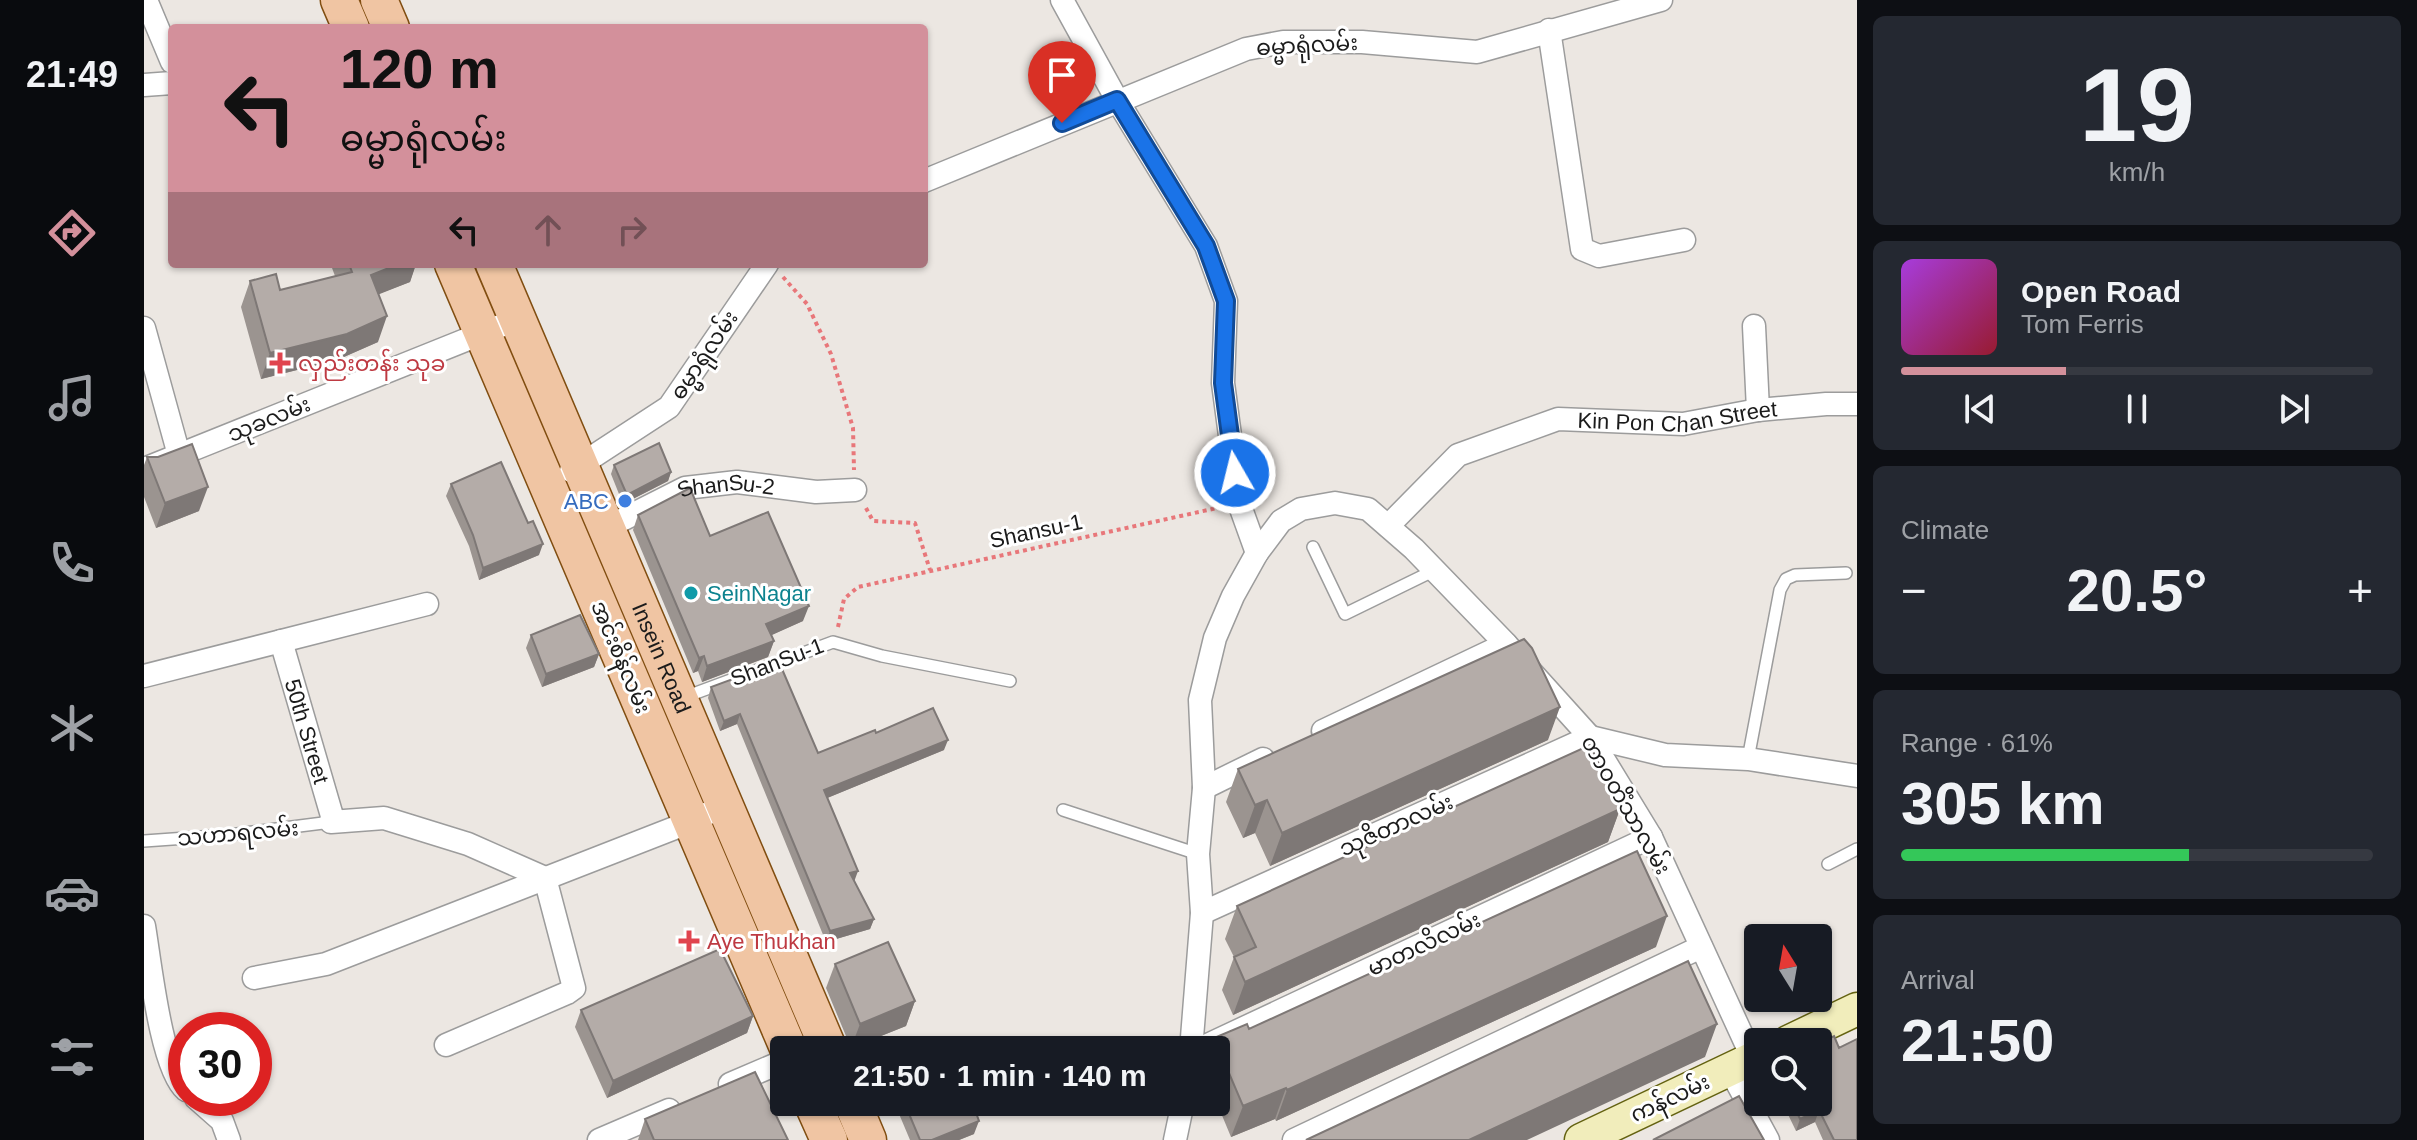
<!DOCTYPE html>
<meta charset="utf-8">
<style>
body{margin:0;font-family:Arial,"Noto Sans Myanmar",sans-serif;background:#242831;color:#f1f3f6;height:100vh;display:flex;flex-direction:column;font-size:30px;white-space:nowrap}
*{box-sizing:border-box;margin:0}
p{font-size:26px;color:#9ea1a6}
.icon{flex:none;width:44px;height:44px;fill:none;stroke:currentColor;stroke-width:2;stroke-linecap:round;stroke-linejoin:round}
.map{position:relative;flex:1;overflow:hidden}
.sheet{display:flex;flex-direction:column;gap:16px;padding:16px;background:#0d0f14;width:560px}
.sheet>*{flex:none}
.top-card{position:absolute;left:24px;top:24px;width:760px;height:244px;border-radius:8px;box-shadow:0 2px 6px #0004;background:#d3909b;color:#111;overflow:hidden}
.needle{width:52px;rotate:349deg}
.controls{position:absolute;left:1600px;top:924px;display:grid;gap:16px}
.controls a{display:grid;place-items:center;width:88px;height:88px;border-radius:8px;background:#171b24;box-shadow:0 2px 6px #0004;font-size:40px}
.speed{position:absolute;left:24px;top:1012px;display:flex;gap:16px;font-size:40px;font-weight:700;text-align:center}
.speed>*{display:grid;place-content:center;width:104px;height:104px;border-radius:50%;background:#171b24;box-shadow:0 2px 6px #0004;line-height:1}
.speed .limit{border:12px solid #d22;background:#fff;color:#111}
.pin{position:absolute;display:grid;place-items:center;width:68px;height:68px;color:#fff;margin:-82px -34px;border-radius:50% 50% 50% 0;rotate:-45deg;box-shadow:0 0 8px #0007}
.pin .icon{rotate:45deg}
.me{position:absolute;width:88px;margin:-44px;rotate:352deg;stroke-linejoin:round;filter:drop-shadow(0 0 6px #0008)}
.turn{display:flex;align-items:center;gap:28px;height:168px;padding:0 40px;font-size:36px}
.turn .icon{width:104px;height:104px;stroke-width:2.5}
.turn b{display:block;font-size:56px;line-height:68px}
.lanes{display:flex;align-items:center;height:76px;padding:0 40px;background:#0003;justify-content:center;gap:40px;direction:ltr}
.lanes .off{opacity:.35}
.big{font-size:60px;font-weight:600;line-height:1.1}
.sheet .card{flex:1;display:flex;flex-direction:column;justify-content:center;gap:12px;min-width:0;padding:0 28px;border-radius:12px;background:#242831}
.sheet .dial{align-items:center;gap:0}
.dial b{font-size:104px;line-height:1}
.song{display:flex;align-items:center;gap:24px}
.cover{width:96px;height:96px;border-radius:12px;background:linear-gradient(135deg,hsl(280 70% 55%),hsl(350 70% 35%))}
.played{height:8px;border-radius:4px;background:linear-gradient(90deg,#d3909b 35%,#363941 35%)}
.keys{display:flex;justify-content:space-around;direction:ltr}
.heat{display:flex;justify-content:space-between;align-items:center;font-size:44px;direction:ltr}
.charge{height:12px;border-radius:6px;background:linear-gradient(90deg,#34c759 61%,#363941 0)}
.trip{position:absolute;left:626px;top:1036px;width:460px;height:80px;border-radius:8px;background:#171b24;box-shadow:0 2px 6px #0004;font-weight:600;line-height:80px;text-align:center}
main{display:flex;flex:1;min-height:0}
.menu{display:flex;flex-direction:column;width:144px;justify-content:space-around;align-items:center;background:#090b0e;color:#9ea1a6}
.menu .icon{width:56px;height:56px}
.menu .active{color:#d3909b}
.menu b{font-size:36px;color:#f1f3f6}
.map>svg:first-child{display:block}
</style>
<main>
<nav class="menu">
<b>21:49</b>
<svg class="icon active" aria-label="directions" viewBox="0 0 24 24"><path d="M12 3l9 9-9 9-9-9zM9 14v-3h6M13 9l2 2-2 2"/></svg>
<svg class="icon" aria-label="music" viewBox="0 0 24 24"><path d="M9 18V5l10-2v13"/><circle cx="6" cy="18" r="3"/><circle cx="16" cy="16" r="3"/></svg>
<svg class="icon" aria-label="phone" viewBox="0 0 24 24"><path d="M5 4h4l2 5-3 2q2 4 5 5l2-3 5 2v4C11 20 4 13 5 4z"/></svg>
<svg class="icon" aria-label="climate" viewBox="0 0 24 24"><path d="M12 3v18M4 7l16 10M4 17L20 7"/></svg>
<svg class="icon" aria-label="car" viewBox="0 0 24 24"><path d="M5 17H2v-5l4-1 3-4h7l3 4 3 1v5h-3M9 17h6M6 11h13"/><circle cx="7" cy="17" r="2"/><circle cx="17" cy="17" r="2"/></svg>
<svg class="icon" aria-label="filters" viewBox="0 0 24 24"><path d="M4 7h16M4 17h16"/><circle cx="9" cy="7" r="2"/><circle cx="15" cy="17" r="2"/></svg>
</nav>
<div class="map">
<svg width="1713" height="1140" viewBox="0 0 1713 1140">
<rect width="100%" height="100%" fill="#ece7e2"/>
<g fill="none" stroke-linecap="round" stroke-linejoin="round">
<g stroke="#9c9c9c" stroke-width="14">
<path id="service" d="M 1169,547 L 1201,614 L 1291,570
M 541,697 L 689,642 L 738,656 L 866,681
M 1604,759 L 1636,590 L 1642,579 L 1651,575 L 1702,573
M 919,810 L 1054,854
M 0,841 L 85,835 L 187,822
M 1684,864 L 1713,849"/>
</g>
<g stroke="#9c9c9c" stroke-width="25">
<g id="minor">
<path d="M 2,0 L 28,62"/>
<path d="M 918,0 L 973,100 L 1062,246 L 1082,301 L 1079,383 L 1095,503 L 1113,553"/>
<path d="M 1405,30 L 1438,249 L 1455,256 L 1540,240"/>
<path d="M 0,85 L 28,83"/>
<path d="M 780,181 L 1102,49 L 1139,42 L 1218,42 L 1333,52 L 1517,0"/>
<path d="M 1610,326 L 1614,410"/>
<path d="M 0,328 L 35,455"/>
<path d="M 0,469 L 374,319"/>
<path d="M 427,471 L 525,407 L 623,264"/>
<path id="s1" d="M 1244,526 L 1314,455 L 1414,419 L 1539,424 L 1614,410 L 1682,404 L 1713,404"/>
<path id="s2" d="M 462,528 L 541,488 L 593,482 L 672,492 L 711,490"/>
<path id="s3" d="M 137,641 L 188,816 L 187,822 L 240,818 L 324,844 L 401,878 L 430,988 L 423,993 L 302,1045"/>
<path d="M 0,676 L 283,604"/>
<path d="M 1179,731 L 1362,644"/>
<path d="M 1060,788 L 1119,759"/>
<path d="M 1058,913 L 1446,737 L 1521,755 L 1604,759 L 1713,776"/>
<path d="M 0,926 C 6,961 17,1069 42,1090"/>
<path d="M 110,978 L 182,964 L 546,822 L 581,805"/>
<path d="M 1047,1050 L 1058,913 L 1054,854 L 1060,788 L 1056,700 L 1071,638 L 1089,596 L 1113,553 L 1137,521 L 1157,509 L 1191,503 L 1224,509 L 1270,549 L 1362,644 L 1446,737 L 1507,837 L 1609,1059"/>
<path d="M 1053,1050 L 1507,837"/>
<path d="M 1586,1070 L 1624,1140"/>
<path d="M 586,1084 L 640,1061"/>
<path d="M 52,1098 L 78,1121 L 85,1140"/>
<path d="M 455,1140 L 525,1110"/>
<path d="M 1031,1140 L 1039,1102"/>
<path d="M 1150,1140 L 1557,947"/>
</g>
</g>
<g stroke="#646211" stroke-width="35">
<path id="secondary" d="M 1644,1042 L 1713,1009
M 1437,1140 L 1614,1056"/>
</g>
<g stroke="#814e11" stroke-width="39">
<g id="primary">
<path d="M 195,0 L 207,28"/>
<path d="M 235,0 L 247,28"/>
<path d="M 309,264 L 645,1050"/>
<path id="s4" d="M 350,264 L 685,1050"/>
<path d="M 668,1102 L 685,1140"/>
<path d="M 708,1102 L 724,1140"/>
</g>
</g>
<path stroke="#e8777a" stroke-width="4" stroke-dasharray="4 4" stroke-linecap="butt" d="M 639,277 L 663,304 L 687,354 L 709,428 L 710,470
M 722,508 L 729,521 L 771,523 L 786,570
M 694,627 L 700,599 L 714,587 L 1073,508"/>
<use href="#service" stroke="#fff" stroke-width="11"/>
<use href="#minor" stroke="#fff" stroke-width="22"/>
<use href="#secondary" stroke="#f1edbb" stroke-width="32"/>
<use href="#primary" stroke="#f0c5a3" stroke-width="36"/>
</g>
<path fill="#9b9490" d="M 189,264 L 272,264 L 266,282 L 234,294 L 234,342 L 193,360 L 117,379 L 97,307 L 106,281 L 136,290 L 191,276 L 188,268 Z
M 3,457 L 55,511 L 12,528 L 0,497 L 0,465 Z
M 470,465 L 527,472 L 524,481 L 479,504 L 467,474 Z
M 307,484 L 395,555 L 335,580 L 325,546 L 302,496 Z
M 494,515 L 566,536 L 659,621 L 627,635 L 630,641 L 624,657 L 558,682 L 554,671 L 549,673 L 489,530 Z
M 387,635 L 455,654 L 450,667 L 398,687 L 382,648 Z
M 567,687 L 674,753 L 732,733 L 800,750 L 683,798 L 710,881 L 730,919 L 726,929 L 682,942 L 593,724 L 576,731 L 564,698 Z
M 1404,740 L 1126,866 L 1111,833 L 1099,838 L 1082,802 L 1094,769 Z
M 1476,809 L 1464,842 L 1089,1015 L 1078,990 L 1090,957 L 1081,939 L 1093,906 Z
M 1512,947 L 1132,1121 L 1131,1119 L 1087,1137 L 1072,1101 L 1072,1050 L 1066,1050 L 1070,1038 L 1105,1029 Z
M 691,964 L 771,1001 L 762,1026 L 707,1048 L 682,988 Z
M 437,1010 L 609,1016 L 603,1033 L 463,1098 L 431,1027 Z
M 1695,1048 L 1713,1140 L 1679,1140 L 1671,1122 L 1652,1131 L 1638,1102 L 1674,1102 Z
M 750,1102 L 828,1102 L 830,1134 L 815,1140 L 766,1140 Z
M 501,1119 L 644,1140 L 494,1140 Z"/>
<path fill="#7e7876" d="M 255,264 L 272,264 L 266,282 L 218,301 L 227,275 Z
M 243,316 L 234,342 L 193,360 L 117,379 L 126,353 Z
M 527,472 L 524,481 L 479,504 L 483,495 Z
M 64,487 L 55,511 L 12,528 L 21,503 Z
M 399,544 L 395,555 L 335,580 L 339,568 Z
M 665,606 L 659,621 L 617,640 L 622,624 Z
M 630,641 L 624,657 L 558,682 L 563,666 Z
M 455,654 L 450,667 L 398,687 L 402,674 Z
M 560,656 L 554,671 L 549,673 L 555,658 Z
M 1416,707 L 1404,740 L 1126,866 L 1138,833 Z
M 596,714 L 593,724 L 576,731 L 580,721 Z
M 804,740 L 800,750 L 676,801 L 680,790 Z
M 1123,800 L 1111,833 L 1099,838 L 1111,805 Z
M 1476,809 L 1464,842 L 1089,1015 L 1101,982 Z
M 714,871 L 710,882 L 706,873 Z
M 1523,916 L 1512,947 L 1132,1121 L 1143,1090 Z
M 730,919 L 726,929 L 682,942 L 686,931 Z
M 771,1001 L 762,1026 L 707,1048 L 716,1024 Z
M 609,1016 L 603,1033 L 463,1098 L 469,1081 Z
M 1573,1024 L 1561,1057 L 1383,1140 L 1325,1140 Z
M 1142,1088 L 1131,1119 L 1087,1137 L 1099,1106 Z
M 1675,1110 L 1671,1122 L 1652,1131 L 1656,1119 Z
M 835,1121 L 830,1134 L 815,1140 L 788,1140 Z"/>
<path fill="#b4aca8" stroke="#7e7876" stroke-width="2" d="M 205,264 L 255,264 L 227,275 L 243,316 L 203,334 L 126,353 L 106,281 L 132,274 L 136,290 L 208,272 Z
M 515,443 L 527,472 L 483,495 L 470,465 Z
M 48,444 L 64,487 L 21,503 L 3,457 L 14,457 Z
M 357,462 L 384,523 L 389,521 L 399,544 L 339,568 L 329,535 L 307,484 Z
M 546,488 L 566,536 L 624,512 L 665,606 L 622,624 L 630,641 L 563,666 L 560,656 L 555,658 L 494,515 Z
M 436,615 L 455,654 L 402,674 L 387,635 Z
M 1380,639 L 1388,648 L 1416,707 L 1138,833 L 1123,800 L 1111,805 L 1094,769 Z
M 635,662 L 674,753 L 731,730 L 732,733 L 789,708 L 804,740 L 680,790 L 714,871 L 706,873 L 730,919 L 686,931 L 596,714 L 580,721 L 567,687 Z
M 1446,745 L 1476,809 L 1101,982 L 1090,957 L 1112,947 L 1093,906 Z
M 1493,851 L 1523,916 L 1143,1090 L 1142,1088 L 1099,1106 L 1070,1038 L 1103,1024 L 1105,1029 Z
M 744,942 L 771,1001 L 716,1024 L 691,964 Z
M 576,949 L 609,1016 L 469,1081 L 437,1010 Z
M 1544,961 L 1573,1024 L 1325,1140 L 1162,1140 Z
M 1690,1036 L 1695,1048 L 1713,1039 L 1713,1140 L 1690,1140 L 1675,1110 L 1656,1119 L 1648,1102 L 1674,1102 L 1674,1044 Z
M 611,1072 L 644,1140 L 510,1140 L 501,1119 Z
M 1595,1096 L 1620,1140 L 1509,1140 Z
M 760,1102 L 828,1102 L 835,1121 L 788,1140 L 776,1140 Z"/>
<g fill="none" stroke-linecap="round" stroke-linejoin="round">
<g stroke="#114b97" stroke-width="20">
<path id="route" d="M 918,123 L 973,100 L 1062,246 L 1082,301 L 1079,383 L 1091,473"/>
</g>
<use href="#route" stroke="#1a73e8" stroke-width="14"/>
</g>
<g fill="#e0444e" stroke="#fff" stroke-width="3">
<path d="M132 351h8v8h8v8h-8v8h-8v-8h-8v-8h8z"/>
<path d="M541 929h8v8h8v8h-8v8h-8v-8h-8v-8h8z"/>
</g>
<circle fill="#3f7fe0" stroke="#fff" stroke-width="3" cx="481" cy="501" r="8"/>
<circle fill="#0f9aa8" stroke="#fff" stroke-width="3" cx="547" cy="593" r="8"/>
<g text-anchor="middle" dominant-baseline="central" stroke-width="6" stroke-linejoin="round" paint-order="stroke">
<g font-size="22" fill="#1b1b1b" stroke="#fff">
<text transform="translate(1163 45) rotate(-3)">ဓမ္မာရုံလမ်း</text>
<text transform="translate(560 355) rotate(-56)">ဓမ္မာရုံလမ်း</text>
<text stroke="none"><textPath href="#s1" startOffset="326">Kin Pon Chan Street</textPath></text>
<text transform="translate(125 419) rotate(-22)">သုခလမ်း</text>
<text stroke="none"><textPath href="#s2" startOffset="130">ShanSu-2</textPath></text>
<text transform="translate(892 531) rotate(-12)">Shansu-1</text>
<text transform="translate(477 657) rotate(67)">အင်းစိန်လမ်း</text>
<text stroke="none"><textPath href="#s4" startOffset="428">Insein Road</textPath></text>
<text transform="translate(633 662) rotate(-21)">ShanSu-1</text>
<text stroke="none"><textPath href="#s3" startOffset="94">50th Street</textPath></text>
<text transform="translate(1482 805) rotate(60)">တာဝတိံသာလမ်း</text>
<text transform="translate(1252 825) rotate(-24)">သုဇိတာလမ်း</text>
<text transform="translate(94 833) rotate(-5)">သဟာရလမ်း</text>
<text transform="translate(1280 944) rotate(-25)">မာတလိလမ်း</text>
<text transform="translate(1526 1098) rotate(-25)">ကန်လမ်း</text>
</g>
<g font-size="22" fill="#be3a42" stroke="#fff" text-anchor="start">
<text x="154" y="363">လှည်းတန်း သုခ</text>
<text x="563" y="941">Aye Thukhan</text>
</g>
<g font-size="22" fill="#366cbe" stroke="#fff" text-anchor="end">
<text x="465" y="501">ABC</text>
</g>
<g font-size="22" fill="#0d838f" stroke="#fff" text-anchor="start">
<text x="563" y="593">SeinNagar</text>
</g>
</g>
</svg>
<div class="controls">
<a><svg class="needle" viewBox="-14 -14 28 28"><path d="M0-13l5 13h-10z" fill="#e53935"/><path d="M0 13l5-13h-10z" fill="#9ea1a6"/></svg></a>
<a><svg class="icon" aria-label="search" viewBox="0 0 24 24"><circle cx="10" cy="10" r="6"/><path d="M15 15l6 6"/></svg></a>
</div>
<div class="speed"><div class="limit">30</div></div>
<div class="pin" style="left:918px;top:123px;background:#d93025"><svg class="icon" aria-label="arrive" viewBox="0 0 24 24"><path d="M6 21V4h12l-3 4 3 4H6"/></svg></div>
<svg class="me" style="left:1091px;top:473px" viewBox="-20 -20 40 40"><circle r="17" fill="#1a73e8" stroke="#fff" stroke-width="3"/><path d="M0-11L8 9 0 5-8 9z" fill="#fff"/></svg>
<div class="trip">21:50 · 1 min · 140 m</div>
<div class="top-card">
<div class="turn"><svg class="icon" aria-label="left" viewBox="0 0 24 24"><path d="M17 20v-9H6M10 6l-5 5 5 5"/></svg><div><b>120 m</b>ဓမ္မာရုံလမ်း</div></div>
<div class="lanes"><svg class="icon" aria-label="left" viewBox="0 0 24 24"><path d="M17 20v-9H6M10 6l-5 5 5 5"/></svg><svg class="icon off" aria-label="ahead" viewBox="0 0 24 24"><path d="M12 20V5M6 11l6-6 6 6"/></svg><svg class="icon off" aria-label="right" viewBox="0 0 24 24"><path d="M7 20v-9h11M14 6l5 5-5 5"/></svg></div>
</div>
</div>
<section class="sheet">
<div class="card dial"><b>19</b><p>km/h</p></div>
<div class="card">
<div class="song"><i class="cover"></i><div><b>Open Road</b><p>Tom Ferris</p></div></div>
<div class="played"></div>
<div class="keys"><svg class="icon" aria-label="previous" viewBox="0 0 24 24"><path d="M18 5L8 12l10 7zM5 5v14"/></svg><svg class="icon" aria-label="pause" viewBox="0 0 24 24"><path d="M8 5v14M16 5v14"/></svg><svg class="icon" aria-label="next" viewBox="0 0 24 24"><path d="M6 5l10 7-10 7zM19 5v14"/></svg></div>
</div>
<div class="card"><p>Climate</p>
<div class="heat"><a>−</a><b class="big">20.5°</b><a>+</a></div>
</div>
<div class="card"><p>Range · 61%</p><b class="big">305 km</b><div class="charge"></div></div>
<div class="card"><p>Arrival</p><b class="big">21:50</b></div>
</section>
</main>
